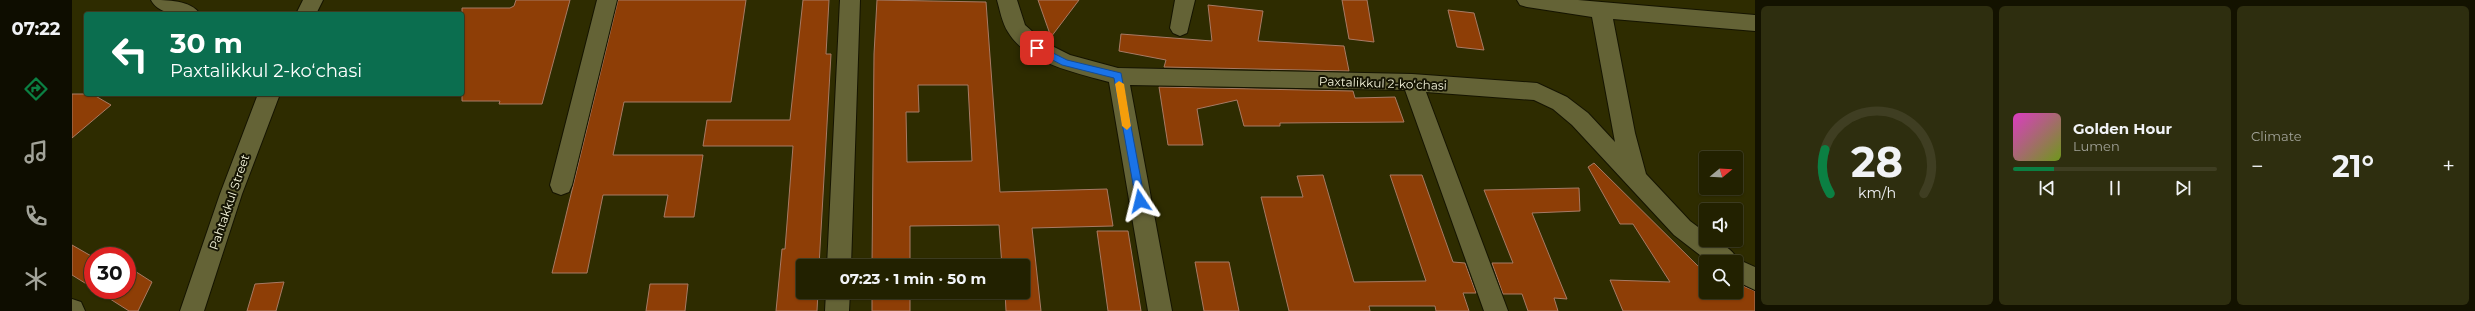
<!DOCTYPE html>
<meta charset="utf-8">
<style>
body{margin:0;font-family:Montserrat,sans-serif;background:#2e2e0f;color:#f1f3f6;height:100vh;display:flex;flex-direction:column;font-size:15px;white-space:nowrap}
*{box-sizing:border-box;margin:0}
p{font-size:13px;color:#a2a399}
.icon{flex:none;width:22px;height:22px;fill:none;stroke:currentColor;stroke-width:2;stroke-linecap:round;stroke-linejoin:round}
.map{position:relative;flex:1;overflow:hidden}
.drawer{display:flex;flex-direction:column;gap:6px;padding:6px;background:#131200;width:720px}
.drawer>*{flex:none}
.guide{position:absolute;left:12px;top:12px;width:380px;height:84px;border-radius:4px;box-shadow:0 1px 3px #0004,0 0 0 1px #3f3e22;background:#0b6e4f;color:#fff;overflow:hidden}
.needle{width:26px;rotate:72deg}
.buttons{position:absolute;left:1627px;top:151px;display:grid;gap:8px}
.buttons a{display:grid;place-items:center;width:44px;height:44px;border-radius:4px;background:#222100;box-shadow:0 1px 3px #0004,0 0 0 1px #3f3e22;font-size:20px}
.speed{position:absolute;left:12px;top:247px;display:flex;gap:8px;font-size:20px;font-weight:700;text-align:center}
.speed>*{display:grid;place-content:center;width:52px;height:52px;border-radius:50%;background:#222100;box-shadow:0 1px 3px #0004,0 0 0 1px #3f3e22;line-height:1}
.speed .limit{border:6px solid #d22;background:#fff;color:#111}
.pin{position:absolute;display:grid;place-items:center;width:34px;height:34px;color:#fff;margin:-17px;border-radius:8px;box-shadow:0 2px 6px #0006}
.me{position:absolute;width:44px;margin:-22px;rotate:350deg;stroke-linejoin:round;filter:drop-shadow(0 0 3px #0008)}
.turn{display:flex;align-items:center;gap:14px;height:84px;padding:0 20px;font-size:18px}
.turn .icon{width:52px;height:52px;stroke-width:2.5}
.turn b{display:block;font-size:28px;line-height:34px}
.big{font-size:30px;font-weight:700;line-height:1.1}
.drawer .tile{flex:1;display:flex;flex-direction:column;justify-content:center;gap:6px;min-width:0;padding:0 14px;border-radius:6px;background:#2e2e0f}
.drawer .dial{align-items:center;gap:0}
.dial svg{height:104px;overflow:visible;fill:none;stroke:#3f3e22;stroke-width:7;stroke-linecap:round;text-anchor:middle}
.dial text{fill:#f1f3f6;stroke:none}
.song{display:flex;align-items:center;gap:12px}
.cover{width:48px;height:48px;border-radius:6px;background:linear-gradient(135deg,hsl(310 70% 55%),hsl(80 70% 35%))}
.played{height:4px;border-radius:2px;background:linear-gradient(90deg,#0b8043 20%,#3f3e22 20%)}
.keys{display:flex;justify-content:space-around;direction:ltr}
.heat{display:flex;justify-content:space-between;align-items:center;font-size:22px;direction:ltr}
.drawer .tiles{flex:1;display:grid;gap:6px;grid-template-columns:repeat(3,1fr)}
.trip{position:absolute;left:724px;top:259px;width:234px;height:40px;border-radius:4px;background:#222100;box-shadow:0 1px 3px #0004,0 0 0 1px #3f3e22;font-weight:700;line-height:40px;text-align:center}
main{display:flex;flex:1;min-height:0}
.menu{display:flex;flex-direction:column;width:72px;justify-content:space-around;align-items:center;background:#0e0d00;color:#a2a399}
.menu .icon{width:28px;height:28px}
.menu .active{color:#0b8043}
.menu b{font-size:18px;color:#f1f3f6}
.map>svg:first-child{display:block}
</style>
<main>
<nav class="menu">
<b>07:22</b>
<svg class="icon active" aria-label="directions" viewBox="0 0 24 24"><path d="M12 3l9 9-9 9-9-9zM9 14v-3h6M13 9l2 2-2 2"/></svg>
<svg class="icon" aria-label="music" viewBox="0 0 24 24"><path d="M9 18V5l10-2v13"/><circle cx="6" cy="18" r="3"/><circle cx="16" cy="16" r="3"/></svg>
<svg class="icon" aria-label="phone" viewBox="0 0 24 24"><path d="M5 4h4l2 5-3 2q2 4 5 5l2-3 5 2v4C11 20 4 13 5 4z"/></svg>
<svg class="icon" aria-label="climate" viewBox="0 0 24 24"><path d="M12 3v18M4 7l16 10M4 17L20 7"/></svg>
</nav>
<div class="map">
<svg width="1683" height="311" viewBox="0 0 1683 311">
<rect width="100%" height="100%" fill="#2e2c00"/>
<path fill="#8e3e06" stroke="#a77a64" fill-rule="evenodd" d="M 444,0 L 498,0 L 470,104 L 427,104 L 428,101 L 390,101 L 390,8 L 438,8 L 442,6 Z
M 546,0 L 674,0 L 659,102 L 552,102 L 541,155 L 631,155 L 622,217 L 592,217 L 596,195 L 531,195 L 515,273 L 480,273 Z
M 731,0 L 757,0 L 754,54 L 759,54 L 747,266 L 731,266 L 731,292 L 746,292 L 745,311 L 704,311 L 710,249 L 713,249 L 721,146 L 631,146 L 635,120 L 718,120 Z
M 805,0 L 914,2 L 928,192 L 1035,189 L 1041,226 L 960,228 L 969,311 L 934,311 L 933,292 L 951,292 L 951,266 L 930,266 L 927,225 L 838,226 L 838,266 L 800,266 L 802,54 ZM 846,85 L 896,85 L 900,161 L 835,162 L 834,112 L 847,112 Z
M 966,0 L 1007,0 L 979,37 Z
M 1270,0 L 1295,0 L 1302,42 L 1277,39 Z
M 1136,5 L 1191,11 L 1186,41 L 1272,46 L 1277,71 L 1092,67 L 1094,60 L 1047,51 L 1049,34 L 1140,41 Z
M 1376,10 L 1402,13 L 1412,50 L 1385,47 Z
M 1087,87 L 1281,91 L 1283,98 L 1323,97 L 1332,122 L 1208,123 L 1208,126 L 1172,126 L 1165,100 L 1125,109 L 1131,145 L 1096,145 Z
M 0,94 L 20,94 L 39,105 L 0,138 Z
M 1522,163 L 1630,270 L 1634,270 L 1634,292 L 1664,292 L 1664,283 L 1683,291 L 1683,311 L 1551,311 L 1538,280 L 1598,282 L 1561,224 L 1548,224 L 1516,167 Z
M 1251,175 L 1282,282 L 1354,281 L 1318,175 L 1350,175 L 1381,262 L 1393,263 L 1404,293 L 1391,293 L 1397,311 L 1364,311 L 1363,306 L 1297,306 L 1298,311 L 1217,311 L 1189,197 L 1231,197 L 1225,176 Z
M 1507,188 L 1508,211 L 1460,213 L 1495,299 L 1482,298 L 1486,311 L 1456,311 L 1450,294 L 1431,294 L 1420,263 L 1441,263 L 1412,190 Z
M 1025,231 L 1056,231 L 1069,311 L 1036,311 Z
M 0,245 L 21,257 L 21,288 L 0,275 Z
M 1123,262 L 1157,262 L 1167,311 L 1132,311 Z
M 55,266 L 80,282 L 66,311 L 57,311 L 24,290 L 55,290 Z
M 212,282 L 204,311 L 175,311 L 183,284 Z
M 578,284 L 616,284 L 613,311 L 574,311 Z
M 800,292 L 838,292 L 838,311 L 800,311 Z"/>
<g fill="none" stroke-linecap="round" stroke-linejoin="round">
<g stroke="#151400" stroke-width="2">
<path id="minor" d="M 79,0 C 95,0 119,0 128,14 C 112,14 88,17 79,0 Z
M 231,0 L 251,0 L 244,14 L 224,14 Z
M 525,0 L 545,0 L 500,185 L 497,192 L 489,195 L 481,192 L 478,185 Z
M 768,0 L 788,0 L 779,266 L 755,266 Z
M 925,0 L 945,0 L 953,25 L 972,42 L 998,55 L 1046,68 L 1340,74 L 1465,83 L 1495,97 L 1516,113 L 1543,142 L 1520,17 L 1455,7 L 1448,5 L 1445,0 L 1506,0 L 1683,15 L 1683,31 L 1541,19 L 1563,133 L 1574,174 L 1618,221 L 1634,233 L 1634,240 C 1645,240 1660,248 1665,259 L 1683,267 L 1683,290 L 1664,281 L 1664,262 L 1637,262 L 1602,235 L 1500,125 L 1481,109 L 1462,100 L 1354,92 L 1436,311 L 1412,311 L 1333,90 L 1058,85 L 1100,311 L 1076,311 L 1037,82 C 1005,73 954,63 936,32 C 930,23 928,10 925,0 Z
M 1103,0 L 1123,0 L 1115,33 L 1108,36 L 1101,33 L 1098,28 Z
M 186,94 L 208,94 L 170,194 L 132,311 L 108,311 L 148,194 Z
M 754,292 L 778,292 L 777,311 L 753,311 Z
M 0,299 L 9,302 L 13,311 L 0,311 Z"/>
</g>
<use href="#minor" fill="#646336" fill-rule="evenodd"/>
</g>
<path fill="#1a73e8" stroke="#114b97" d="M 965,45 L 995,60 L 1049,73 L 1073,201 L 1072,204 L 1065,204 L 1064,201 L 1042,78 L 990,65 L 962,50 L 961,48 Z"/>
<path fill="#f59e0b" d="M 1047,81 L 1052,84 L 1059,126 L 1055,130 L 1050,126 L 1043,84 Z"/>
<g text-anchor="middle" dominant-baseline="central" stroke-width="4" stroke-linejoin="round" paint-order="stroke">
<g font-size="12" fill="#f5f5dc" stroke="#151403">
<text transform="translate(1311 83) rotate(2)">Paxtalikkul 2-koʻchasi</text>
<text transform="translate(157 202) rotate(-71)">Pahtakkul Street</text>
</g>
</g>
</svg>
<div class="buttons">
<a><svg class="needle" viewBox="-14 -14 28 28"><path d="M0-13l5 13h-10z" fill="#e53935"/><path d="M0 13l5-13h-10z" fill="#a2a399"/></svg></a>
<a><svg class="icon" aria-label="sound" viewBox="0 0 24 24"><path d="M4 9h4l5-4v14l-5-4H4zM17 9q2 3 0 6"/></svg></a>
<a><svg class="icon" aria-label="search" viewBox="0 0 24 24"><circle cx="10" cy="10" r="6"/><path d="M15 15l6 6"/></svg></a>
</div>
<div class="speed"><div class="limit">30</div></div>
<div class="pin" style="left:965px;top:48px;background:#d93025"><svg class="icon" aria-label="arrive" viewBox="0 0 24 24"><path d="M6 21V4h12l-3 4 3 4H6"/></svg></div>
<svg class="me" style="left:1068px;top:201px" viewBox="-20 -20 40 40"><path d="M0-17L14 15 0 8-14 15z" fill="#1a73e8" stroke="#fff" stroke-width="4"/></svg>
<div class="trip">07:23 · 1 min · 50 m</div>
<div class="guide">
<div class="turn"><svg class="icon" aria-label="left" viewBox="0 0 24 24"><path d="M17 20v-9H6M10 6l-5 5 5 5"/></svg><div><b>30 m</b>Paxtalikkul 2-koʻchasi</div></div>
</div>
</div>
<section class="drawer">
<div class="tiles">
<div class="tile dial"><svg viewBox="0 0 100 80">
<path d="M14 69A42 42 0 1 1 86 69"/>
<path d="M14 69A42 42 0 0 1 10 35" stroke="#0b8043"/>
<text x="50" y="56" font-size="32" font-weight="700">28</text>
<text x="50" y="72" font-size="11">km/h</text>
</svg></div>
<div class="tile">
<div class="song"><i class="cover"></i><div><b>Golden Hour</b><p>Lumen</p></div></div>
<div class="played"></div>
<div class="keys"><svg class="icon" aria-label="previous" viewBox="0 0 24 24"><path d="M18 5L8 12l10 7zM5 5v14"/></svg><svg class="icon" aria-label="pause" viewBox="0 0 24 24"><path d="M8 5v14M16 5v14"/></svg><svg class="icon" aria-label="next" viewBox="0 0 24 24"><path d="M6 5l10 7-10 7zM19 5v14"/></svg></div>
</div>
<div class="tile"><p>Climate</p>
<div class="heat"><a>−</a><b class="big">21°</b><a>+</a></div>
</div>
</div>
</section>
</main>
